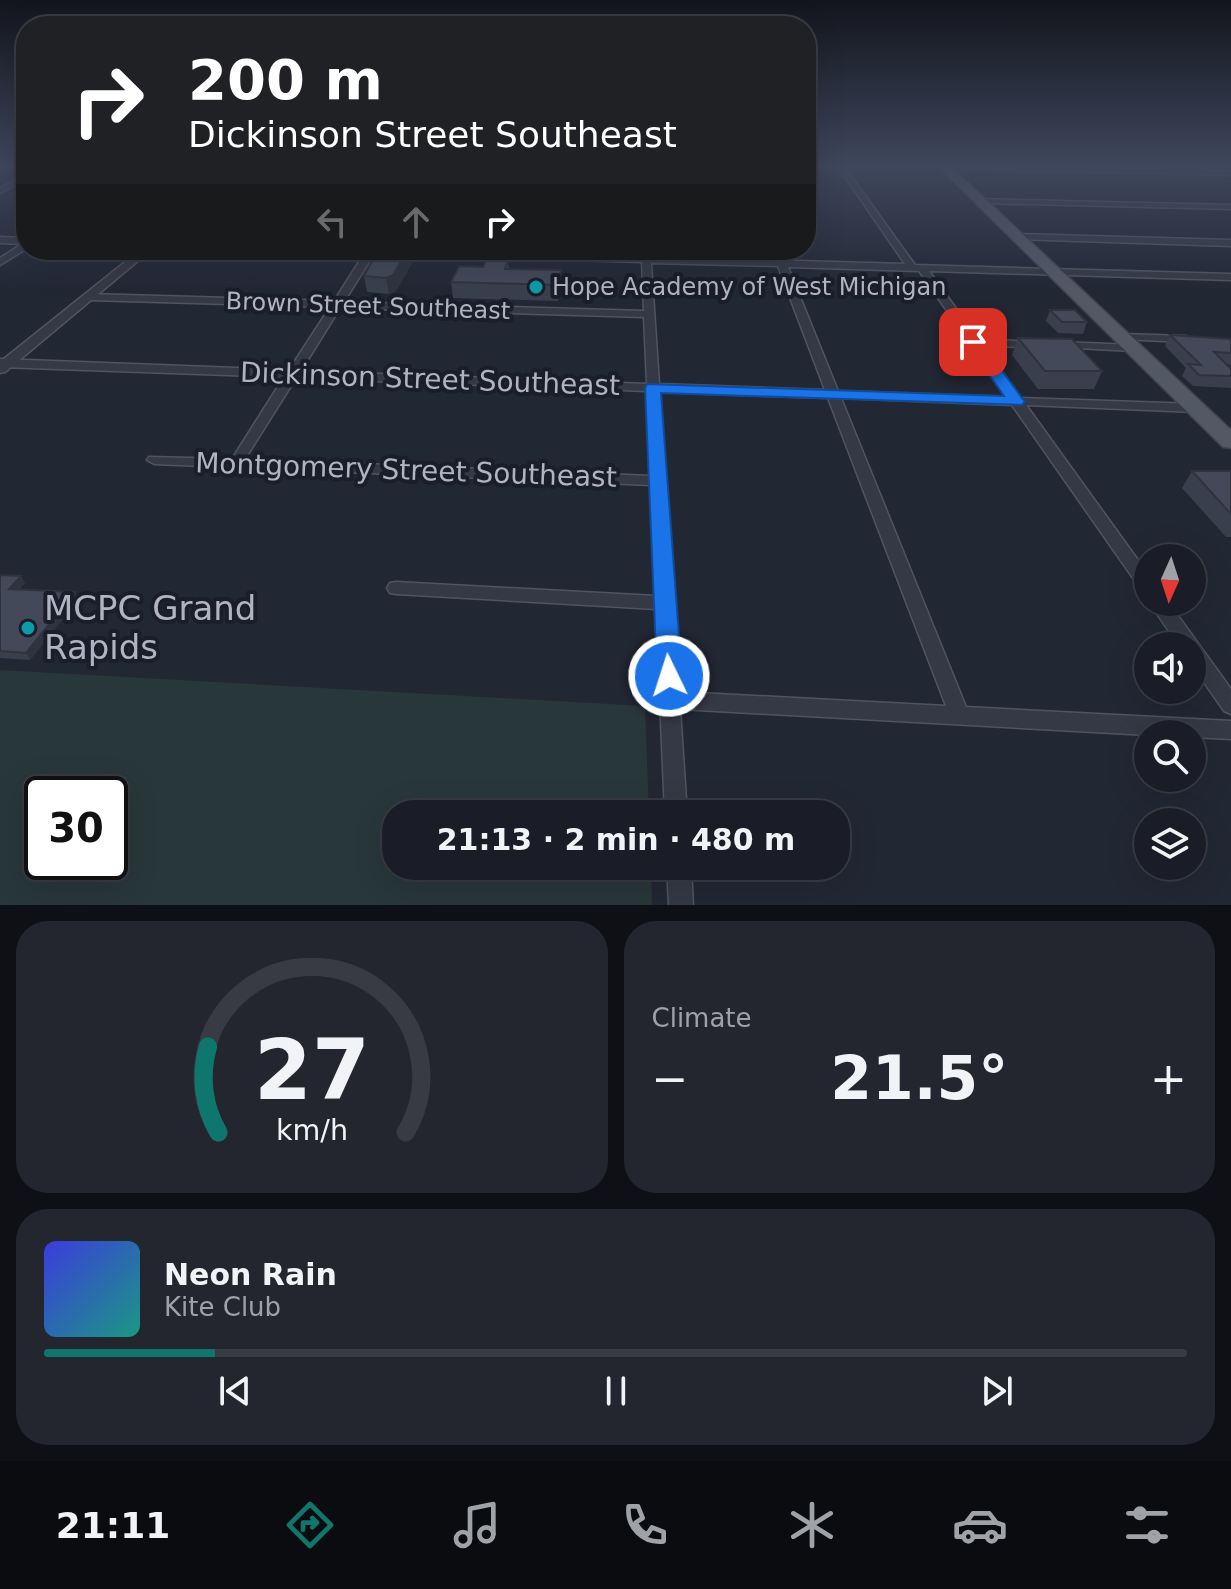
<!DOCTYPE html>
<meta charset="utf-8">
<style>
body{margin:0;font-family:"DejaVu Sans",sans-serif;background:#23262f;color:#f1f3f6;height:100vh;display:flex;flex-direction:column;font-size:30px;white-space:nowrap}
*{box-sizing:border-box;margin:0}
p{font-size:26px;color:#9fa2a7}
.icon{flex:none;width:44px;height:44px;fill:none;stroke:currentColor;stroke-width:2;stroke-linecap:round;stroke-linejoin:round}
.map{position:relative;height:905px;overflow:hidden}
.details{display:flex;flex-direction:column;gap:16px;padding:16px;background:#0e1015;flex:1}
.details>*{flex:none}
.hud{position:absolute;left:16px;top:16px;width:800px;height:244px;border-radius:32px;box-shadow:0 8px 32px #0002,0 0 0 2px #383b44;background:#202124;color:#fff;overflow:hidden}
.needle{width:52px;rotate:183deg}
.buttons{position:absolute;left:1134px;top:544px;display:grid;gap:16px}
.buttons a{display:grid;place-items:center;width:72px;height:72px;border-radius:50%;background:#1a1d27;box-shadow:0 8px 32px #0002,0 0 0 2px #383b44;font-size:40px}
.speed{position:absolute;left:24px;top:776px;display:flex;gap:16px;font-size:40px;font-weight:700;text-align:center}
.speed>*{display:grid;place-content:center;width:104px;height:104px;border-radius:50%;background:#1a1d27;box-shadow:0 8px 32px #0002,0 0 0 2px #383b44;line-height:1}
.speed .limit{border:4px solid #111;border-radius:12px;background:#fff;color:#111}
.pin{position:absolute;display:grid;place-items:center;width:68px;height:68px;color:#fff;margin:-34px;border-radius:16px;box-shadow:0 4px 12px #0006}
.me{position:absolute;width:88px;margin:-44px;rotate:356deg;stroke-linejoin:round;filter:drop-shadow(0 0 6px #0008)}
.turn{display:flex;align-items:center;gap:28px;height:168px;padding:0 40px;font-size:36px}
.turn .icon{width:104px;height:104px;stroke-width:2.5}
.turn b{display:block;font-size:56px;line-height:68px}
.lanes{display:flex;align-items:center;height:76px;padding:0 40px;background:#0003;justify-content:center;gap:40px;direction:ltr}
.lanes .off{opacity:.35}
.big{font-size:60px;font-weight:800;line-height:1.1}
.details .tile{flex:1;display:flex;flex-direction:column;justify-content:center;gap:12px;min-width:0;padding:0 28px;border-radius:32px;background:#23262f}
.details .dial{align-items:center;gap:0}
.dial svg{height:208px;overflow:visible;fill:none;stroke:#383b44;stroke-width:7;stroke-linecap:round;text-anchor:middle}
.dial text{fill:#f1f3f6;stroke:none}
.song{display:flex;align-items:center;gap:24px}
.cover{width:96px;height:96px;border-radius:12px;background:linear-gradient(135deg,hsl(240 70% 55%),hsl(170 70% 35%))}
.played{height:8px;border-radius:4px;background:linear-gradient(90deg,#0f766e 15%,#383b44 15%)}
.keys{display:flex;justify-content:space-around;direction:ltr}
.heat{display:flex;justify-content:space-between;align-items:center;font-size:44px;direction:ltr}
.details .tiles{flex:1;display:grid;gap:16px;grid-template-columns:1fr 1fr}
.tile:last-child{grid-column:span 2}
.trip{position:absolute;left:382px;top:800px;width:468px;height:80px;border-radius:32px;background:#1a1d27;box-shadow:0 8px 32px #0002,0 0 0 2px #383b44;font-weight:800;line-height:80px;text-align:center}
.tabs{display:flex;height:128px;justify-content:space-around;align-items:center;background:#0a0c10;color:#9fa2a7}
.tabs .icon{width:56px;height:56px}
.tabs .current{color:#0f766e}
.tabs b{font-size:36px;color:#f1f3f6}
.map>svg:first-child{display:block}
</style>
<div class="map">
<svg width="1231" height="905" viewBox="0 0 1231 905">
<rect width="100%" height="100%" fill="#222734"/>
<path fill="#283739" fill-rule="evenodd" d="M 0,670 L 645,706 L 649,814 L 396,814 L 396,866 L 651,866 L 652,905 L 0,905 ZM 42,794 L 110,794 L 110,862 L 42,862 Z"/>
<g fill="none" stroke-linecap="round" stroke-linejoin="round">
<g stroke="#505460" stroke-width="3">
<path id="minor" d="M 837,165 L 843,165 L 915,265 L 1231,274 L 1231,280 L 929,271 L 978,339 L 1037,342 L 1039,344 L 1033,347 L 983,346 L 1020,398 L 1196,404 L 1202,408 L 1196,412 L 1026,405 L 1148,574 L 1148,593 L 1142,591 L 1012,405 L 841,398 L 966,707 L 1231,721 L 1231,739 L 1192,737 L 1192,734 L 1148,735 L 680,709 L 687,814 L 665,814 L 656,609 L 396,594 L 390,593 L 387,588 L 390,583 L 396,582 L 656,596 L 651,485 L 154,464 L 147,460 L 149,457 L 232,459 L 284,377 L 0,367 L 0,359 L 289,370 L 330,307 L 89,300 L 84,297 L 89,294 L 334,301 L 364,254 L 323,253 L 318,250 L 416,250 L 642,257 L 641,250 L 651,250 L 651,257 L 905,264 ZM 374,254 L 642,262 L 644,311 L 344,302 ZM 651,263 L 778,266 L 825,390 L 659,384 ZM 788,267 L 919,271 L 1007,397 L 838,391 ZM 340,308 L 644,317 L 647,384 L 301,371 ZM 296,378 L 647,391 L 651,476 L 245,459 ZM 660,392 L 828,398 L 946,706 L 679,692 Z
M 942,165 L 1231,171 L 1231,175 L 945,169 Z
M 26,175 L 26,180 L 0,193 L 0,188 Z
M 978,199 L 1231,205 L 1231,209 L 981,203 L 978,203 Z
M 1018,234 L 1231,240 L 1231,246 L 1015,239 L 1015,235 Z
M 0,237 L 26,238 L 26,249 L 0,265 L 0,258 L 22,244 L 0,243 Z
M 1122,334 L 1186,336 L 1192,339 L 1186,342 L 1118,339 L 1118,335 Z
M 1062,342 L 1133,345 L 1139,348 L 1133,351 L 1058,347 L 1056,345 Z
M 1149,602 L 1168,602 L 1231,689 L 1231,714 L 1224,711 L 1192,665 L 1192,646 L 1179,646 Z
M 667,866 L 691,866 L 693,905 L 669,905 Z"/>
</g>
<g stroke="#505460" stroke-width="3">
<path id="tertiary" d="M 140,250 L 151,250 L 5,372 L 0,373 L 0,362 Z"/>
</g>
<g stroke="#3f424f" stroke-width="3">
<path id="primary" d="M 937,165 L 949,165 L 1231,430 L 1231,448 L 1223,447 Z"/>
</g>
<use href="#minor" fill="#353945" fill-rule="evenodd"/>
<use href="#tertiary" fill="#353945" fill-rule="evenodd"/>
<use href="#primary" fill="#535865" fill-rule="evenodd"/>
</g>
<path fill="#3a3f4d" d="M 414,260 L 396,291 L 389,294 L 367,292 L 364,276 Z
M 508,260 L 509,269 L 561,270 L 562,285 L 558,301 L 453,298 L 451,282 L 483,267 Z
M 1050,310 L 1087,322 L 1083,334 L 1058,333 L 1046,321 Z
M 1170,335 L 1231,339 L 1231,365 L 1226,364 L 1231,369 L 1231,388 L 1193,386 L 1182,376 L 1186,368 L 1165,346 Z
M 1018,338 L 1102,371 L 1094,389 L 1038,389 L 1012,355 Z
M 1192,471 L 1231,471 L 1231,537 L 1226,537 L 1182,488 Z
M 0,575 L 25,583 L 19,589 L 75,592 L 79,599 L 30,660 L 0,658 Z"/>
<path fill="#2f333e" d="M 408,250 L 412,250 L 414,260 L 396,291 L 389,294 L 386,278 Z
M 561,270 L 562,285 L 558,301 L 557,285 Z
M 21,576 L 25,583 L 14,596 L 9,589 Z
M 75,592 L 79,599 L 30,660 L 26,653 Z"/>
<path fill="#434959" stroke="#2f333e" stroke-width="2" d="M 378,250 L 408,250 L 393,275 L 386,278 L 364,276 Z
M 487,258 L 508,260 L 505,269 L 561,270 L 557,285 L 451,282 L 459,266 L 483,267 Z
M 1050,310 L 1075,310 L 1087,322 L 1062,322 Z
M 1170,335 L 1231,339 L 1231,353 L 1214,352 L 1231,369 L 1231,376 L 1199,375 L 1188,364 L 1201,365 Z
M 1018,338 L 1072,339 L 1102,371 L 1045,371 Z
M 1192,471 L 1231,471 L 1231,514 Z
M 0,575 L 21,576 L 9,589 L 75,592 L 26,653 L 0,651 Z"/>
<linearGradient id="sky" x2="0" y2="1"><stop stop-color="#13151d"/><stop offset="0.57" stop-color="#3e475c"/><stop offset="1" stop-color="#3e475c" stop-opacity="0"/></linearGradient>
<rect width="1231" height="291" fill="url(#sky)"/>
<path fill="#1a73e8" stroke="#114b97" stroke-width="2" d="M 973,338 L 979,339 L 1022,398 L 1025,401 L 1022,405 L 661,393 L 682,676 L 678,683 L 669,686 L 660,683 L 657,676 L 645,388 L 647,384 L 1004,396 L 966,342 Z"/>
<g fill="#0f9aa8" stroke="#1b1e2a" stroke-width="3">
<circle cx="536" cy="287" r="8"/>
<circle cx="28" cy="628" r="8"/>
</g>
<g text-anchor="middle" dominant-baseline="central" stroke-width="8" stroke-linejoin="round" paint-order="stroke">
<g font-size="24" fill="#b0b4c2" stroke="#1b1e2a" text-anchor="start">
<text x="552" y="287">Hope Academy of West Michigan</text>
</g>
<g font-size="24" fill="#b0b4c2" stroke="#1b1e2a">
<text transform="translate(368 306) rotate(2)">Brown Street Southeast</text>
</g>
<g font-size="28" fill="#b0b4c2" stroke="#1b1e2a">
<text transform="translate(430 379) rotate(2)">Dickinson Street Southeast</text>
<text transform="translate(406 470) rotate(2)">Montgomery Street Southeast</text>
</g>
<g font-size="34" fill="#b0b4c2" stroke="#1b1e2a" text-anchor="start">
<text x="44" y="608">MCPC Grand<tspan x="44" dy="39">Rapids</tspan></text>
</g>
</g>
</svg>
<div class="buttons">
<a><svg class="needle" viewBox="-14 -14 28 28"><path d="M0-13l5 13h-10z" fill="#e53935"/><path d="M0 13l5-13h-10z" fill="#9fa2a7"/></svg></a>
<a><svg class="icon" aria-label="sound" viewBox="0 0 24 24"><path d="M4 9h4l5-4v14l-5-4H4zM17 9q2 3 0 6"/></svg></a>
<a><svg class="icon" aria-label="search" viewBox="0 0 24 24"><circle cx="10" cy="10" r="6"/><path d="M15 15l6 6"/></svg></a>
<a><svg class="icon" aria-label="layers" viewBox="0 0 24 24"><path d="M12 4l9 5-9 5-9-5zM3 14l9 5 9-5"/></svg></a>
</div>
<div class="speed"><div class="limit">30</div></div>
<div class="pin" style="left:973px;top:342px;background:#d93025"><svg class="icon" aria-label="arrive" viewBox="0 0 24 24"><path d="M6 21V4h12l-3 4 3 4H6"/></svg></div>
<svg class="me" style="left:669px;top:676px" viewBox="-20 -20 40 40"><circle r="17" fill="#1a73e8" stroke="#fff" stroke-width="3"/><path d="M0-11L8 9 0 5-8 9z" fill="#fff"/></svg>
<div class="trip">21:13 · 2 min · 480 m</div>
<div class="hud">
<div class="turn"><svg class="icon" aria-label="right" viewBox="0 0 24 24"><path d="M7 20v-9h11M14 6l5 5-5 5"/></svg><div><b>200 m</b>Dickinson Street Southeast</div></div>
<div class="lanes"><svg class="icon off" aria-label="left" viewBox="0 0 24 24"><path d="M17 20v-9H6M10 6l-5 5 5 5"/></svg><svg class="icon off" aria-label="ahead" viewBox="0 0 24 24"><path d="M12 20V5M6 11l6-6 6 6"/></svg><svg class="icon" aria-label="right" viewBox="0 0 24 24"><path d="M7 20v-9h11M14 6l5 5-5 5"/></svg></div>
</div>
</div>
<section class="details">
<div class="tiles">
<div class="tile dial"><svg viewBox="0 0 100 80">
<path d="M14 69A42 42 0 1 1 86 69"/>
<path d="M14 69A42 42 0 0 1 10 36" stroke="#0f766e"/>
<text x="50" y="56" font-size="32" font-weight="700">27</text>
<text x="50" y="72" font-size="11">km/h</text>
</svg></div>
<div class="tile"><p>Climate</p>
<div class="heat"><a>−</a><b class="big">21.5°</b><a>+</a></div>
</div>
<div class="tile">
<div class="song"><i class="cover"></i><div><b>Neon Rain</b><p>Kite Club</p></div></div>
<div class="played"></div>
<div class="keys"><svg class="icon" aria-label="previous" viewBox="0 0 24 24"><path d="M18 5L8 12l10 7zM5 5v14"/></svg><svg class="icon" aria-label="pause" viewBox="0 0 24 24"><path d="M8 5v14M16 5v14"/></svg><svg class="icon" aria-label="next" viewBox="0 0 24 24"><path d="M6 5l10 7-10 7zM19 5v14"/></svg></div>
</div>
</div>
</section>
<nav class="tabs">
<b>21:11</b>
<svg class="icon current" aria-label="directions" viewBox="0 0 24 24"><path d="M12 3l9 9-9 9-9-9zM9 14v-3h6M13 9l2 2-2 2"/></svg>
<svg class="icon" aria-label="music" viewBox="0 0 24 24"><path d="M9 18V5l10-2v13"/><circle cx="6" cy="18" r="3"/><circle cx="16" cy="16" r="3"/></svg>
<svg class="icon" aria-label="phone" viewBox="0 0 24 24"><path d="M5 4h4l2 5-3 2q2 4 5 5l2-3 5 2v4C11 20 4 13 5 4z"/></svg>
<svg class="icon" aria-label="climate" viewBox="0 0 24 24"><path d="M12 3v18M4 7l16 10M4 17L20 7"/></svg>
<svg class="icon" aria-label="car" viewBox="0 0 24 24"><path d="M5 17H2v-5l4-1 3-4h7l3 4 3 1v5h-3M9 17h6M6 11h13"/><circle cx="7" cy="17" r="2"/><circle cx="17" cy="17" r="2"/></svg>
<svg class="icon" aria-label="filters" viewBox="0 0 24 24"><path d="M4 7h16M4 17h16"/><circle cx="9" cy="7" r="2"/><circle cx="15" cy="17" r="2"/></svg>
</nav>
